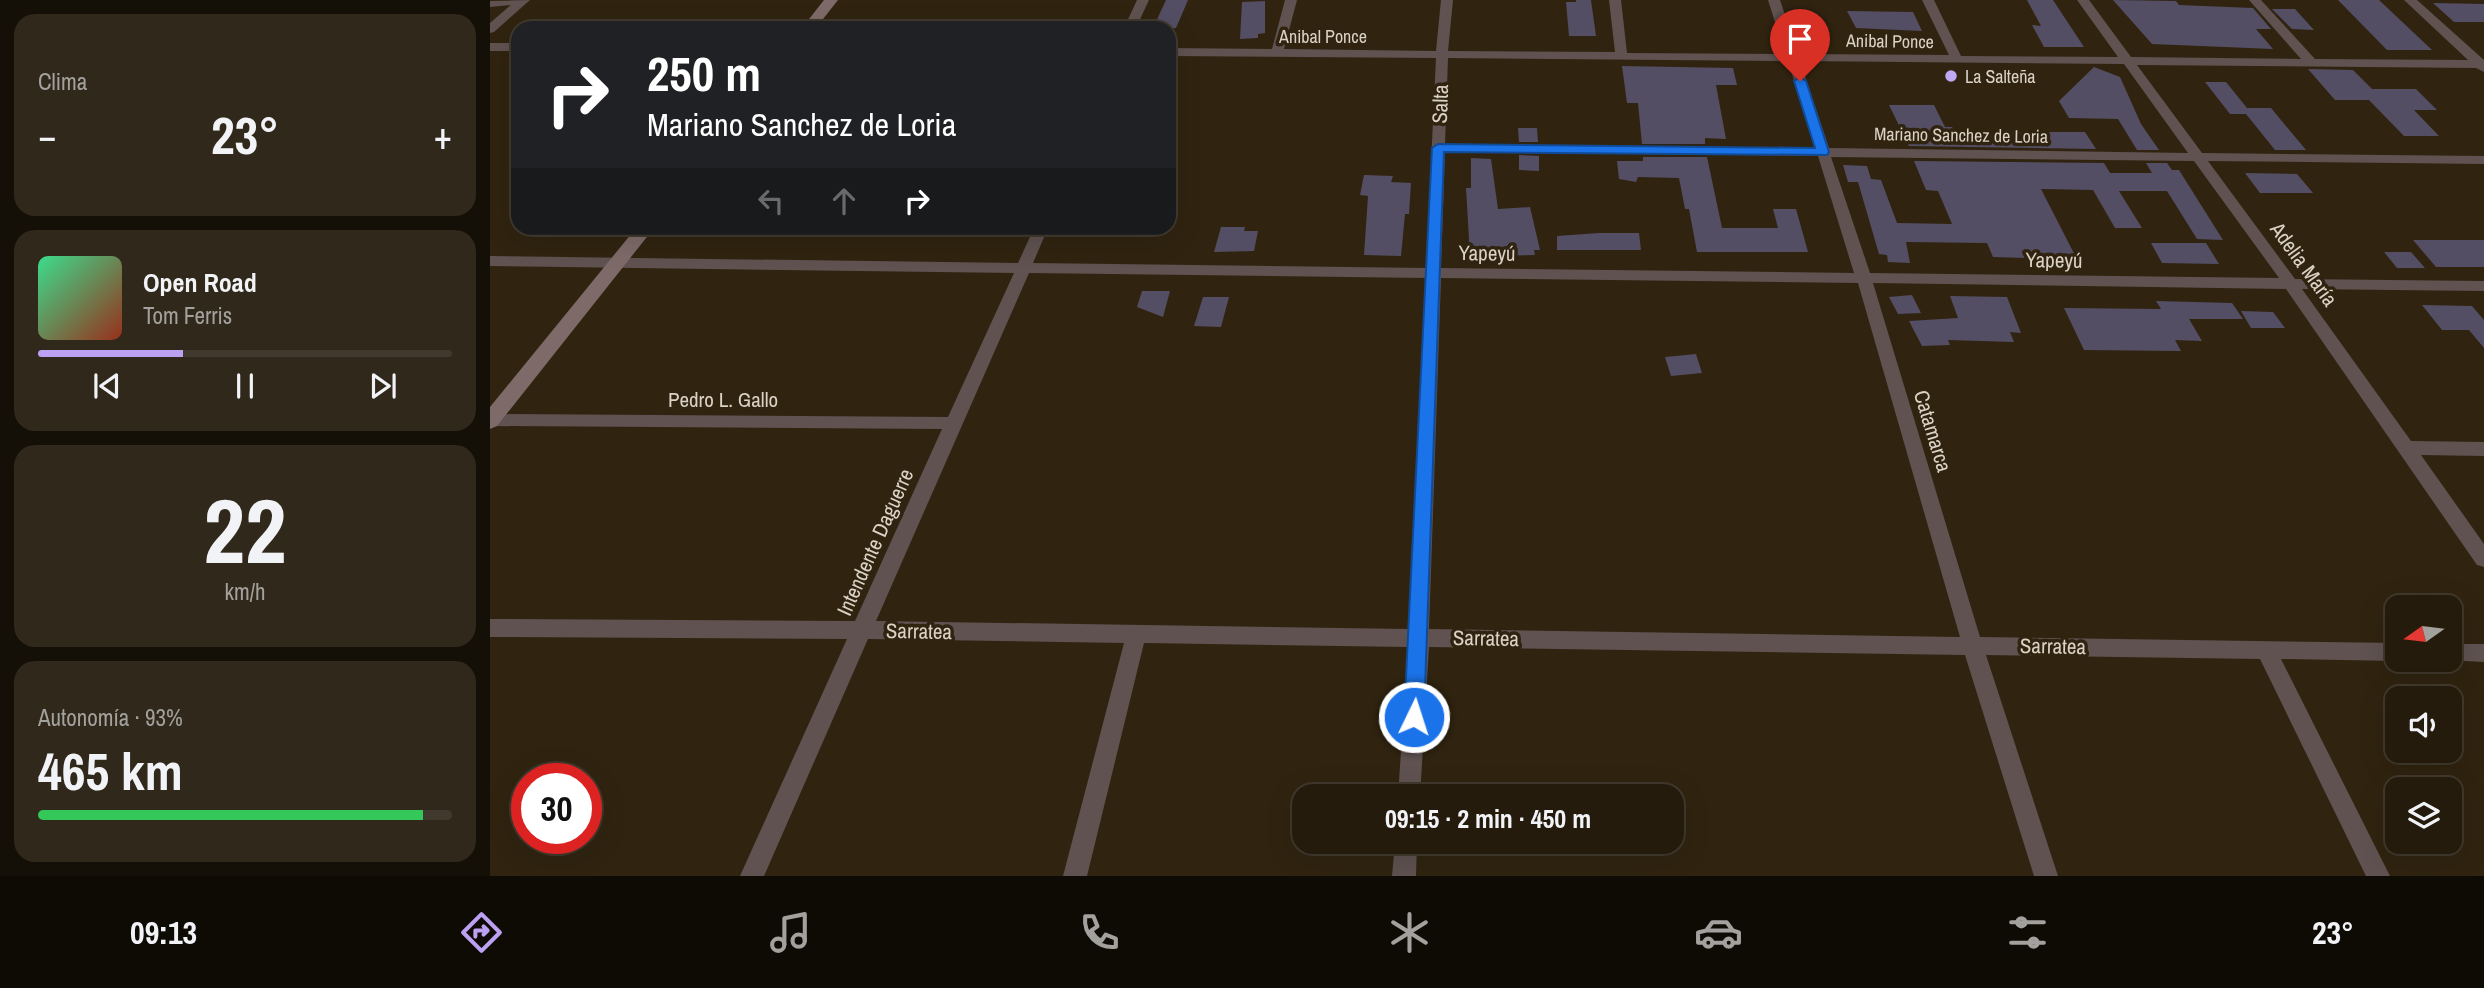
<!DOCTYPE html>
<html lang="es">
<meta charset="utf-8">
<style>
body{margin:0;font-family:"Archivo Narrow",sans-serif;background:#30281a;color:#f1f3f6;height:100vh;display:flex;flex-direction:column;font-size:26px;white-space:nowrap}
*{box-sizing:border-box;margin:0}
p{font-size:23px;color:#a3a19d}
.icon{flex:none;width:38px;height:38px;fill:none;stroke:currentColor;stroke-width:2;stroke-linecap:round;stroke-linejoin:round}
.map{position:relative;flex:1;overflow:hidden}
.side{display:flex;flex-direction:column;gap:14px;padding:14px;background:#140f07;width:490px}
.side>*{flex:none}
.hud{position:absolute;left:21px;top:21px;width:665px;height:214px;border-radius:21px;box-shadow:0 7px 28px #0002,0 0 0 2px #41392d;background:#202124;color:#fff;overflow:hidden}
.needle{width:46px;rotate:256deg}
.tools{position:absolute;left:1895px;top:595px;display:grid;gap:14px}
.tools a{display:grid;place-items:center;width:77px;height:77px;border-radius:14px;background:#241b0c;box-shadow:0 7px 28px #0002,0 0 0 2px #41392d;font-size:35px}
.speed{position:absolute;left:21px;top:763px;display:flex;gap:14px;font-size:35px;font-weight:700;text-align:center}
.speed>*{display:grid;place-content:center;width:91px;height:91px;border-radius:50%;background:#241b0c;box-shadow:0 7px 28px #0002,0 0 0 2px #41392d;line-height:1}
.speed .limit{border:10px solid #d22;background:#fff;color:#111}
.pin{position:absolute;display:grid;place-items:center;width:60px;height:60px;color:#fff;margin:-72px -30px;border-radius:50% 50% 50% 0;rotate:-45deg;box-shadow:0 0 7px #0007}
.pin .icon{rotate:45deg}
.me{position:absolute;width:77px;margin:-38px;rotate:4deg;stroke-linejoin:round;filter:drop-shadow(0 0 5px #0008)}
.turn{display:flex;align-items:center;gap:24px;height:147px;padding:0 21px;font-size:32px}
.turn .icon{width:91px;height:91px;stroke-width:2.5}
.turn b{display:block;font-size:49px;line-height:60px}
.lanes{display:flex;align-items:center;height:66px;padding:0 21px;background:#0003;justify-content:center;gap:35px;direction:ltr}
.lanes .off{opacity:.35}
.big{font-size:52px;font-weight:700;line-height:1.1}
.side .widget{flex:1;display:flex;flex-direction:column;justify-content:center;gap:10px;min-width:0;padding:0 24px;border-radius:21px;background:#30281a}
.side .dial{align-items:center;gap:0}
.dial b{font-size:91px;line-height:1}
.song{display:flex;align-items:center;gap:21px}
.cover{width:84px;height:84px;border-radius:10px;background:linear-gradient(135deg,hsl(150 70% 55%),hsl(10 70% 35%))}
.played{height:7px;border-radius:4px;background:linear-gradient(90deg,#bca0f2 35%,#41392d 35%)}
.keys{display:flex;justify-content:space-around;direction:ltr}
.heat{display:flex;justify-content:space-between;align-items:center;font-size:38px;direction:ltr}
.charge{height:10px;border-radius:5px;background:linear-gradient(90deg,#34c759 93%,#41392d 0)}
.trip{position:absolute;left:802px;top:784px;width:392px;height:70px;border-radius:21px;background:#241b0c;box-shadow:0 7px 28px #0002,0 0 0 2px #41392d;font-weight:700;line-height:70px;text-align:center}
.tabs{display:flex;height:112px;justify-content:space-around;align-items:center;background:#0e0b05;color:#a3a19d}
.tabs .icon{width:49px;height:49px}
.tabs .active{color:#bca0f2}
.tabs b{font-size:32px;color:#f1f3f6}
main{display:flex;flex:1;min-height:0}
.map>svg:first-child{display:block}
</style>
<main>
<section class="side">
<div class="widget"><p>Clima</p>
<div class="heat"><a>−</a><b class="big">23°</b><a>+</a></div>
</div>
<div class="widget">
<div class="song"><i class="cover"></i><div><b>Open Road</b><p>Tom Ferris</p></div></div>
<div class="played"></div>
<div class="keys"><svg class="icon" aria-label="previous" viewBox="0 0 24 24"><path d="M18 5L8 12l10 7zM5 5v14"/></svg><svg class="icon" aria-label="pause" viewBox="0 0 24 24"><path d="M8 5v14M16 5v14"/></svg><svg class="icon" aria-label="next" viewBox="0 0 24 24"><path d="M6 5l10 7-10 7zM19 5v14"/></svg></div>
</div>
<div class="widget dial"><b>22</b><p>km/h</p></div>
<div class="widget"><p>Autonomía · 93%</p><b class="big">465 km</b><div class="charge"></div></div>
</section>
<div class="map">
<svg width="1994" height="876" viewBox="0 0 1994 876">
<rect width="100%" height="100%" fill="#302410"/>
<path fill="#534e64" d="M 676,0 L 698,0 L 686,28 L 663,28 Z
M 1086,0 L 1101,0 L 1106,36 L 1079,36 L 1076,2 L 1086,2 Z
M 1537,0 L 1563,0 L 1594,47 L 1554,47 L 1542,25 L 1551,26 Z
M 1623,0 L 1686,1 L 1689,5 L 1763,8 L 1781,29 L 1766,29 L 1783,49 L 1662,44 Z
M 1848,0 L 1889,0 L 1942,50 L 1897,50 Z
M 775,1 L 775,33 L 768,34 L 768,38 L 750,39 L 752,2 Z
M 1943,3 L 1994,4 L 1994,22 L 1964,22 Z
M 1782,9 L 1805,9 L 1824,30 L 1802,29 Z
M 1357,11 L 1423,12 L 1432,31 L 1366,28 Z
M 1132,66 L 1243,68 L 1247,85 L 1226,85 L 1236,139 L 1215,138 L 1215,144 L 1152,144 L 1148,103 L 1137,103 Z
M 1604,67 L 1630,77 L 1651,124 L 1669,150 L 1647,150 L 1628,119 L 1579,118 L 1569,101 Z
M 1818,69 L 1863,70 L 1882,89 L 1926,89 L 1947,110 L 1924,110 L 1949,136 L 1914,136 L 1879,100 L 1845,100 Z
M 1715,82 L 1736,82 L 1757,108 L 1781,108 L 1816,150 L 1785,150 L 1756,114 L 1740,114 Z
M 1399,105 L 1444,105 L 1455,127 L 1462,127 L 1465,132 L 1595,132 L 1606,149 L 1419,146 Z
M 1028,128 L 1047,128 L 1048,142 L 1029,142 Z
M 1029,155 L 1049,156 L 1049,171 L 1029,170 Z
M 1153,157 L 1217,157 L 1232,228 L 1288,228 L 1283,209 L 1306,209 L 1318,252 L 1207,252 L 1199,209 L 1195,209 L 1189,178 L 1148,177 L 1146,182 L 1129,179 L 1127,161 L 1153,161 Z
M 981,158 L 1001,159 L 1008,209 L 1040,207 L 1050,250 L 1044,250 L 1045,255 L 980,256 L 976,188 L 981,188 Z
M 1424,161 L 1614,163 L 1620,173 L 1662,173 L 1656,163 L 1677,163 L 1682,170 L 1689,170 L 1733,240 L 1707,239 L 1677,191 L 1629,191 L 1652,228 L 1625,228 L 1603,190 L 1551,189 L 1591,267 L 1540,266 L 1536,258 L 1503,257 L 1497,243 L 1416,242 L 1420,263 L 1398,262 L 1397,255 L 1389,254 L 1368,182 L 1358,182 L 1353,165 L 1377,166 L 1381,179 L 1391,180 L 1407,223 L 1462,224 L 1448,191 L 1436,190 Z
M 1755,173 L 1807,174 L 1823,193 L 1770,193 Z
M 874,175 L 903,176 L 901,182 L 921,183 L 919,214 L 915,214 L 911,256 L 874,255 L 878,196 L 870,195 Z
M 731,227 L 755,227 L 754,231 L 768,231 L 764,251 L 724,252 Z
M 1109,233 L 1149,233 L 1151,250 L 1067,250 L 1067,236 Z
M 1923,240 L 1994,240 L 1994,267 L 1946,267 Z
M 1661,243 L 1716,243 L 1729,264 L 1672,263 Z
M 1894,252 L 1921,252 L 1935,268 L 1907,268 Z
M 652,291 L 680,291 L 673,317 L 647,307 Z
M 1422,295 L 1431,313 L 1408,314 L 1399,297 Z
M 1460,296 L 1517,297 L 1531,333 L 1520,332 L 1524,342 L 1458,340 L 1460,345 L 1432,346 L 1419,321 L 1468,318 Z
M 713,297 L 739,297 L 731,327 L 704,326 Z
M 1666,301 L 1742,303 L 1753,319 L 1699,319 L 1712,341 L 1685,340 L 1691,351 L 1594,350 L 1574,308 L 1671,309 Z
M 1932,305 L 1982,306 L 1994,320 L 1994,348 L 1979,330 L 1952,330 Z
M 1751,311 L 1783,312 L 1795,328 L 1761,328 Z
M 1206,354 L 1212,373 L 1181,376 L 1175,357 Z"/>
<g fill="none" stroke-linecap="round" stroke-linejoin="round">
<path fill="#5f5251" fill-rule="evenodd" d="M 40,0 L 4,32 L 0,33 L 0,23 L 21,5 L 0,7 L 0,1 Z
M 647,0 L 659,0 L 646,28 L 634,28 Z
M 795,0 L 807,0 L 794,49 L 946,51 L 951,0 L 963,0 L 958,51 L 1125,52 L 1119,0 L 1131,0 L 1137,53 L 1295,54 L 1278,0 L 1290,0 L 1308,54 L 1459,55 L 1432,0 L 1444,0 L 1471,56 L 1628,57 L 1587,0 L 1599,0 L 1641,57 L 1811,59 L 1759,0 L 1771,0 L 1825,59 L 1978,60 L 1914,0 L 1927,0 L 1994,60 L 1994,72 L 1986,68 L 1647,65 L 1712,153 L 1994,156 L 1994,164 L 1718,161 L 1805,279 L 1994,281 L 1994,291 L 1812,289 L 1921,441 L 1994,442 L 1994,456 L 1931,455 L 1994,544 L 1994,567 L 1987,565 L 1796,289 L 1383,283 L 1490,637 L 1908,643 L 1908,660 L 1912,660 L 1908,661 L 1791,659 L 1900,876 L 1876,876 L 1770,659 L 1496,655 L 1568,876 L 1544,876 L 1475,655 L 939,647 L 930,796 L 908,796 L 918,647 L 654,643 L 597,876 L 573,876 L 634,643 L 378,639 L 274,876 L 250,876 L 357,639 L 0,637 L 0,619 L 365,621 L 452,429 L 1,426 L 0,414 L 458,417 L 524,273 L 0,266 L 0,256 L 528,263 L 544,228 L 558,228 L 543,263 L 936,268 L 946,58 L 679,56 L 679,48 L 782,49 ZM 958,58 L 1298,61 L 1325,148 L 955,144 ZM 1310,61 L 1634,64 L 1698,153 L 1339,148 ZM 955,152 L 1328,156 L 1364,273 L 951,268 ZM 1341,157 L 1704,161 L 1789,278 L 1380,273 ZM 539,273 L 936,278 L 919,629 L 386,621 ZM 951,278 L 1368,283 L 1470,637 L 939,629 Z
M 0,43 L 28,43 L 28,51 L 0,51 Z
M 1960,644 L 1994,644 L 1994,662 L 1954,660 L 1960,660 Z
M 905,842 L 927,842 L 926,876 L 902,876 Z"/>
<path fill="#7e6b69" fill-rule="evenodd" d="M 334,0 L 348,0 L 326,28 L 312,28 Z
M 146,228 L 164,228 L 7,426 L 0,429 L 0,407 Z"/>
</g>
<path fill="#1a73e8" stroke="#114b97" stroke-width="2" d="M 1310,77 L 1316,81 L 1339,152 L 1337,155 L 954,152 L 934,717 L 931,723 L 924,726 L 917,723 L 914,717 L 942,148 L 948,144 L 1325,148 L 1304,81 Z"/>
<circle fill="#c1a8f3" stroke="#302410" stroke-width="2.5" cx="1461" cy="76" r="7"/>
<g text-anchor="middle" dominant-baseline="central" stroke-width="7" stroke-linejoin="round" paint-order="stroke">
<g font-size="18" fill="#dad2c5" stroke="#302410">
<text x="833" y="36">Anibal Ponce</text>
<text transform="translate(1400 41) rotate(1)">Anibal Ponce</text>
<text transform="translate(1471 135) rotate(1)">Mariano Sanchez de Loria</text>
</g>
<g font-size="18" fill="#dad2c5" stroke="#302410" text-anchor="start">
<text x="1475" y="76">La Salteña</text>
</g>
<g font-size="21" fill="#dad2c5" stroke="#302410">
<text transform="translate(950 104) rotate(-88)">Salta</text>
<text transform="translate(997 253) rotate(1)">Yapeyú</text>
<text transform="translate(1564 260) rotate(1)">Yapeyú</text>
<text transform="translate(1814 264) rotate(54)">Adelia María</text>
<text x="233" y="399">Pedro L. Gallo</text>
<text transform="translate(1443 431) rotate(73)">Catamarca</text>
<text transform="translate(385 542) rotate(-66)">Intendente Daguerre</text>
<text transform="translate(429 631) rotate(1)">Sarratea</text>
<text transform="translate(996 638) rotate(1)">Sarratea</text>
<text transform="translate(1563 646) rotate(1)">Sarratea</text>
</g>
</g>
</svg>
<div class="tools">
<a><svg class="needle" viewBox="-14 -14 28 28"><path d="M0-13l5 13h-10z" fill="#e53935"/><path d="M0 13l5-13h-10z" fill="#a3a19d"/></svg></a>
<a><svg class="icon" aria-label="sound" viewBox="0 0 24 24"><path d="M4 9h4l5-4v14l-5-4H4zM17 9q2 3 0 6"/></svg></a>
<a><svg class="icon" aria-label="layers" viewBox="0 0 24 24"><path d="M12 4l9 5-9 5-9-5zM3 14l9 5 9-5"/></svg></a>
</div>
<div class="speed"><div class="limit">30</div></div>
<div class="pin" style="left:1310px;top:81px;background:#d93025"><svg class="icon" aria-label="arrive" viewBox="0 0 24 24"><path d="M6 21V4h12l-3 4 3 4H6"/></svg></div>
<svg class="me" style="left:924px;top:717px" viewBox="-20 -20 40 40"><circle r="17" fill="#1a73e8" stroke="#fff" stroke-width="3"/><path d="M0-11L8 9 0 5-8 9z" fill="#fff"/></svg>
<div class="trip">09:15 · 2 min · 450 m</div>
<div class="hud">
<div class="turn"><svg class="icon" aria-label="right" viewBox="0 0 24 24"><path d="M7 20v-9h11M14 6l5 5-5 5"/></svg><div><b>250 m</b>Mariano Sanchez de Loria</div></div>
<div class="lanes"><svg class="icon off" aria-label="left" viewBox="0 0 24 24"><path d="M17 20v-9H6M10 6l-5 5 5 5"/></svg><svg class="icon off" aria-label="ahead" viewBox="0 0 24 24"><path d="M12 20V5M6 11l6-6 6 6"/></svg><svg class="icon" aria-label="right" viewBox="0 0 24 24"><path d="M7 20v-9h11M14 6l5 5-5 5"/></svg></div>
</div>
</div>
</main>
<nav class="tabs">
<b>09:13</b>
<svg class="icon active" aria-label="directions" viewBox="0 0 24 24"><path d="M12 3l9 9-9 9-9-9zM9 14v-3h6M13 9l2 2-2 2"/></svg>
<svg class="icon" aria-label="music" viewBox="0 0 24 24"><path d="M9 18V5l10-2v13"/><circle cx="6" cy="18" r="3"/><circle cx="16" cy="16" r="3"/></svg>
<svg class="icon" aria-label="phone" viewBox="0 0 24 24"><path d="M5 4h4l2 5-3 2q2 4 5 5l2-3 5 2v4C11 20 4 13 5 4z"/></svg>
<svg class="icon" aria-label="climate" viewBox="0 0 24 24"><path d="M12 3v18M4 7l16 10M4 17L20 7"/></svg>
<svg class="icon" aria-label="car" viewBox="0 0 24 24"><path d="M5 17H2v-5l4-1 3-4h7l3 4 3 1v5h-3M9 17h6M6 11h13"/><circle cx="7" cy="17" r="2"/><circle cx="17" cy="17" r="2"/></svg>
<svg class="icon" aria-label="filters" viewBox="0 0 24 24"><path d="M4 7h16M4 17h16"/><circle cx="9" cy="7" r="2"/><circle cx="15" cy="17" r="2"/></svg>
<b>23°</b>
</nav>
